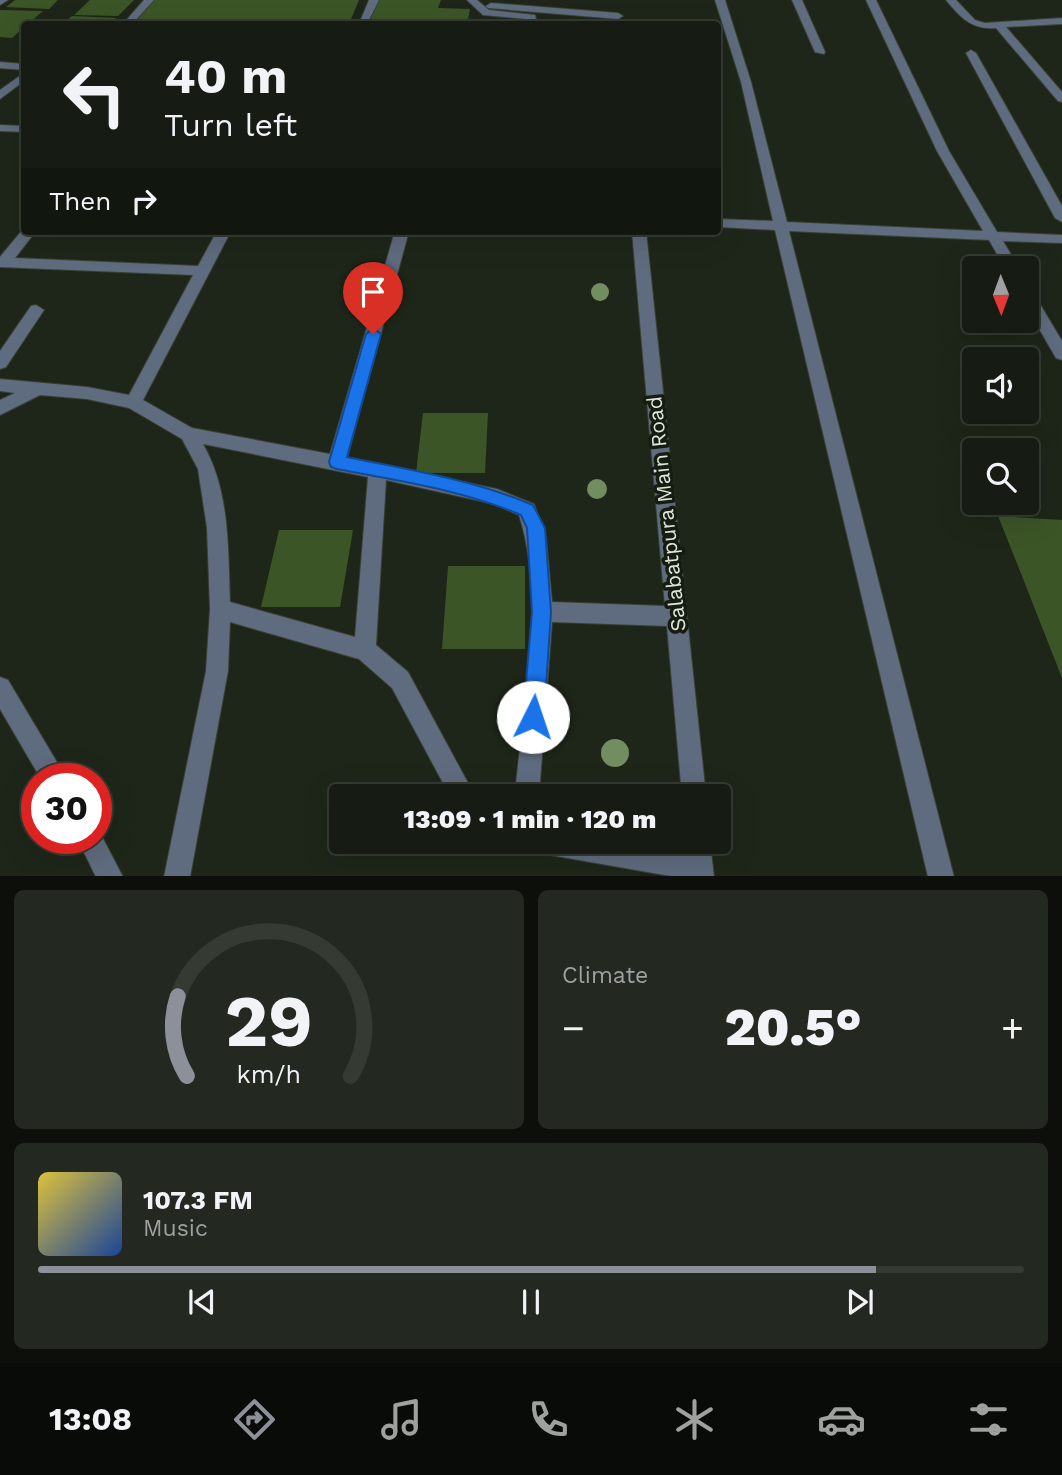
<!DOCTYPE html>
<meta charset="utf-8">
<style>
body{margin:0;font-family:"Work Sans",sans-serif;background:#232921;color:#f1f3f6;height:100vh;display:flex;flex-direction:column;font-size:26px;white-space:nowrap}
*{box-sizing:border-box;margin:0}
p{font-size:23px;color:#9ea1a0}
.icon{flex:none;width:38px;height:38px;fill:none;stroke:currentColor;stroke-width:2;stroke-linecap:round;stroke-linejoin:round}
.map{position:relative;height:876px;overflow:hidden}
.details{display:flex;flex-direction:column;gap:14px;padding:14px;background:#0c0f0a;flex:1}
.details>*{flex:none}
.guide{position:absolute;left:21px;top:21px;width:700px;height:214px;border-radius:7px;box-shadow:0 7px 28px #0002,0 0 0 2px #353a33;background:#161c13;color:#f1f3f6;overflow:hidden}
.needle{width:46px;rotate:179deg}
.buttons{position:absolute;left:962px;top:256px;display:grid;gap:14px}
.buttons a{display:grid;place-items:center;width:77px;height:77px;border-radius:7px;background:#161c13;box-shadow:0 7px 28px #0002,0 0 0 2px #353a33;font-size:35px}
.speed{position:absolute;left:21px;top:763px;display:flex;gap:14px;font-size:35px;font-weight:700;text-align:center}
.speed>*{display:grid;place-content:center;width:91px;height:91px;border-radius:50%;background:#161c13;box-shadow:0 7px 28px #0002,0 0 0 2px #353a33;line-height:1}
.speed .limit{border:10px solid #d22;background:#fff;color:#111}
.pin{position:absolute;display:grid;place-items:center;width:60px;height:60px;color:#fff;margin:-72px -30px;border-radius:50% 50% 50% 0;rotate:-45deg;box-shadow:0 0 7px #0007}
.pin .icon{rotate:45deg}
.me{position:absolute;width:77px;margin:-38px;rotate:4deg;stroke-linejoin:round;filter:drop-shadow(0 0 5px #0008)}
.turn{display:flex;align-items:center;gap:24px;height:147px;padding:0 28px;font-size:32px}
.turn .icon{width:91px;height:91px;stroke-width:2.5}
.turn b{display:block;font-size:49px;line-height:60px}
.then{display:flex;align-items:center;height:66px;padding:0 28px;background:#0003;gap:14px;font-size:26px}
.big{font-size:52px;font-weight:800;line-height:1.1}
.details .widget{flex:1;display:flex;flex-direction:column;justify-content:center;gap:10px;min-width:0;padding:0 24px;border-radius:10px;background:#232921}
.details .dial{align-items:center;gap:0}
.dial svg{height:182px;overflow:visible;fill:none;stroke:#353a33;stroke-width:7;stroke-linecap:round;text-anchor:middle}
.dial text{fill:#f1f3f6;stroke:none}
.song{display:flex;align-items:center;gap:21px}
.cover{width:84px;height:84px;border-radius:10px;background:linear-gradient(135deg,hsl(50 70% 55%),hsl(220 70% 35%))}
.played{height:7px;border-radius:4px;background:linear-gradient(90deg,#8c9099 85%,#353a33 85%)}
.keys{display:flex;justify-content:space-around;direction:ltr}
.heat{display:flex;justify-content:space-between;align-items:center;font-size:38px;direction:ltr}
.details .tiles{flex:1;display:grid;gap:14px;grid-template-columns:1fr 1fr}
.widget:last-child{grid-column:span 2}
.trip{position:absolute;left:329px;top:784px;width:402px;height:70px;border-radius:7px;background:#161c13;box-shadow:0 7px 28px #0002,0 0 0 2px #353a33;font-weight:800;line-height:70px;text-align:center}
.menu{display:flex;height:112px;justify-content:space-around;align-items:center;background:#090b08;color:#9ea1a0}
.menu .icon{width:49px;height:49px}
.menu .current{color:#8c9099}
.menu b{font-size:32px;color:#f1f3f6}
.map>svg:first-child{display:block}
</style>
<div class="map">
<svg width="1062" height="877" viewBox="0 0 1062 877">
<rect width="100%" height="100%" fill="#1e2619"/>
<path fill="#3c5527" d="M 15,0 L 58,0 L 49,9 L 6,7 Z
M 90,0 L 134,0 L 118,16 L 74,15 Z
M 153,0 L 359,0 L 349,24 L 130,24 Z
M 379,0 L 441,0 L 438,8 L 470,9 L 467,24 L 368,24 Z
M 0,10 L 43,11 L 12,38 L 0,37 Z
M 72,16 L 116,18 L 109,24 L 63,24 Z
M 423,413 L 488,413 L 485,473 L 416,473 Z
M 998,516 L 1062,520 L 1062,678 L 1020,571 Z
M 279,530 L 353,530 L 340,607 L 261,607 Z
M 448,566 L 525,566 L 525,649 L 442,649 Z"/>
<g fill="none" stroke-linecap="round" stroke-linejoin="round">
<g stroke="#394134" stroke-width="2">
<path id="minor" d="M 0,0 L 8,0 L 0,5 Z
M 144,0 L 154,0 L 132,24 L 123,24 Z
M 369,0 L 379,0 L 367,24 L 359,24 Z
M 467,0 L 477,0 L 489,10 L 535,15 L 537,24 L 528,24 L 526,19 L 483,15 Z
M 715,0 L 725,0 L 751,82 L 787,222 L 983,231 L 937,151 L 866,0 L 876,0 L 949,151 L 997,232 L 1062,235 L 1062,243 L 1003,241 L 1019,268 L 1005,268 L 989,240 L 789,231 L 954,877 L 928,877 L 775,230 L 718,227 L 718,219 L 773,221 L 741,82 Z
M 792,0 L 802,0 L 825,52 L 824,54 L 815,52 Z
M 946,0 L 956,0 L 975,20 L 985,23 L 1062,18 L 1062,24 L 1006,27 L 1062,92 L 1062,102 L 1058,101 L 996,28 C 972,30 961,18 946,0 Z
M 491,3 L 618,13 L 623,16 L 618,19 L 488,8 L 486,6 Z
M 971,50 L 976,53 L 1062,206 L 1062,222 L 1055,218 L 966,53 Z
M 0,62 L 24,64 L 24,70 L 0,68 Z
M 24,73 L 24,81 L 0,99 L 0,90 Z
M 0,125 L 24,126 L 24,132 L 0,131 Z
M 24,228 L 24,231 L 36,231 L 15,258 L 198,266 L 217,231 L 231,231 L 143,400 L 192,428 L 330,454 L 395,231 L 409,231 L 347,458 L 497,489 L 534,504 L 546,537 L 552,602 L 665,606 L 632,231 L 646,231 L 706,796 L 682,796 L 667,626 L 552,622 L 539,796 L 515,796 C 522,707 547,603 519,515 L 494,504 L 386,480 L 376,645 L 408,672 L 475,796 L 450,796 L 392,688 L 359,659 L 230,622 L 228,671 L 190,877 L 164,877 L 206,671 L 210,609 L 207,528 L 198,469 L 182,439 L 129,408 L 87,399 L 40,395 L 0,415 L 0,400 L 15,393 L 0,391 L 0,379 L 87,387 L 129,395 L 193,275 L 0,267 L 0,257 ZM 203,444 L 368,477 L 355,637 L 230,602 C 228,549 230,491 203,444 Z
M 1027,290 L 1032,291 L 1062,341 L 1062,360 L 1056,358 L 1027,308 Z
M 36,305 L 44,310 L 6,367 L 0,369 L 0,351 L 31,306 Z
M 0,677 L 8,680 L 67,779 L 41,779 L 0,709 Z
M 96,828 L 98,829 L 123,877 L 96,877 L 77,838 L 96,838 Z
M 537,842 L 622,842 L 686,853 L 686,842 L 710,842 L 714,877 L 676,877 L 550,855 L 541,851 Z"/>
</g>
<use href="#minor" fill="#5f6b7e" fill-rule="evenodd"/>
</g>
<g fill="#728d5f">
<circle cx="600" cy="292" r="9"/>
<circle cx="597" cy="489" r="10"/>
<circle cx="615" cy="753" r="14"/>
</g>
<path fill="#1a73e8" stroke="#114b97" stroke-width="2" d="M 373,328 L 381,334 L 347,457 C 410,470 474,480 533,505 L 545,528 L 551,612 L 544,717 L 541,725 L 533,728 L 526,725 L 523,717 L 532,612 L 527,528 L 521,515 C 463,490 399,481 337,469 L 331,467 L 329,462 L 366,334 Z"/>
<g text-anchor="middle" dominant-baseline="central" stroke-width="7" stroke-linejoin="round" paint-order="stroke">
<g font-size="21" fill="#e0e6dd" stroke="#151c10">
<text transform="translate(666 514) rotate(-96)">Salabatpura Main Road</text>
</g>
</g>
</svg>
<div class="buttons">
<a><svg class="needle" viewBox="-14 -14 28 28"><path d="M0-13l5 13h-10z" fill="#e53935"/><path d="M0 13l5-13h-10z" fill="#9ea1a0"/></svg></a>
<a><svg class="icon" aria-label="sound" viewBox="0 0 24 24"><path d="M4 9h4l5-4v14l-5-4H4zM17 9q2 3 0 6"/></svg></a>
<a><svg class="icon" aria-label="search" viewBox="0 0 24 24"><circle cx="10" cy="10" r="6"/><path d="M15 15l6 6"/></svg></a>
</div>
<div class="speed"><div class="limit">30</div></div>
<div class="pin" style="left:373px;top:334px;background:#d93025"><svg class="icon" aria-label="arrive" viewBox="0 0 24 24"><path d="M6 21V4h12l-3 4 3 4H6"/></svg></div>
<svg class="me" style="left:533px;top:717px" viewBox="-20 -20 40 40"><circle r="19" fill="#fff"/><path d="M0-13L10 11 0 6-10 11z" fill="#1a73e8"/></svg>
<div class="trip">13:09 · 1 min · 120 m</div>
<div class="guide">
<div class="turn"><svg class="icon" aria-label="left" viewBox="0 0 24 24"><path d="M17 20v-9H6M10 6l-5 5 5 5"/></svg><div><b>40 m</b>Turn left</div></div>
<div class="then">Then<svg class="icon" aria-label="right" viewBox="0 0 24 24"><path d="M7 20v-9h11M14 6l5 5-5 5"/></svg></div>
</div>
</div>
<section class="details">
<div class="tiles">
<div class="widget dial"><svg viewBox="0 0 100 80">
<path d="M14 69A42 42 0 1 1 86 69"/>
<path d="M14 69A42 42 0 0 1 10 34" stroke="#8c9099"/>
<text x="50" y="56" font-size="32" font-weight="700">29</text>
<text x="50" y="72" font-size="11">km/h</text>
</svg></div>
<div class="widget"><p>Climate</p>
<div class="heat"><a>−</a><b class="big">20.5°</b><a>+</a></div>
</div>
<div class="widget">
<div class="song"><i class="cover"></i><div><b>107.3 FM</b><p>Music</p></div></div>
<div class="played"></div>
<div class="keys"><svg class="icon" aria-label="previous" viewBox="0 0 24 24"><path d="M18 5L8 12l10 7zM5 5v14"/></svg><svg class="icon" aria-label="pause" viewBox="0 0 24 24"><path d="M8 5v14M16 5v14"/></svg><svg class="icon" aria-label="next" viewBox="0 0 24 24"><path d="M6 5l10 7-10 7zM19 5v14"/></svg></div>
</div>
</div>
</section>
<nav class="menu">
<b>13:08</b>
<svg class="icon current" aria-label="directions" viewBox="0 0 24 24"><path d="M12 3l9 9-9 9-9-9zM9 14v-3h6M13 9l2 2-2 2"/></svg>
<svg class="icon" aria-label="music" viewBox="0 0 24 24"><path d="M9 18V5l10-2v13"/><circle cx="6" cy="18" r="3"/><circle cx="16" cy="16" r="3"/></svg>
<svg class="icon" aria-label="phone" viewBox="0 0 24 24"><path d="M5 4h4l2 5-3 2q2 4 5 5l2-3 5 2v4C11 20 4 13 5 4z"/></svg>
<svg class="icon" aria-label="climate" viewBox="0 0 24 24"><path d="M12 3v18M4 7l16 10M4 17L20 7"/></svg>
<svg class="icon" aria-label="car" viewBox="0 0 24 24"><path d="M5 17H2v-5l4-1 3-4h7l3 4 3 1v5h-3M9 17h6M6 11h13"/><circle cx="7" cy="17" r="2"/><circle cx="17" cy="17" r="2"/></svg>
<svg class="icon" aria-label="filters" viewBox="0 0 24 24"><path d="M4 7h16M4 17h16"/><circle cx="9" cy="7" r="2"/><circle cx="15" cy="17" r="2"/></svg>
</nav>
